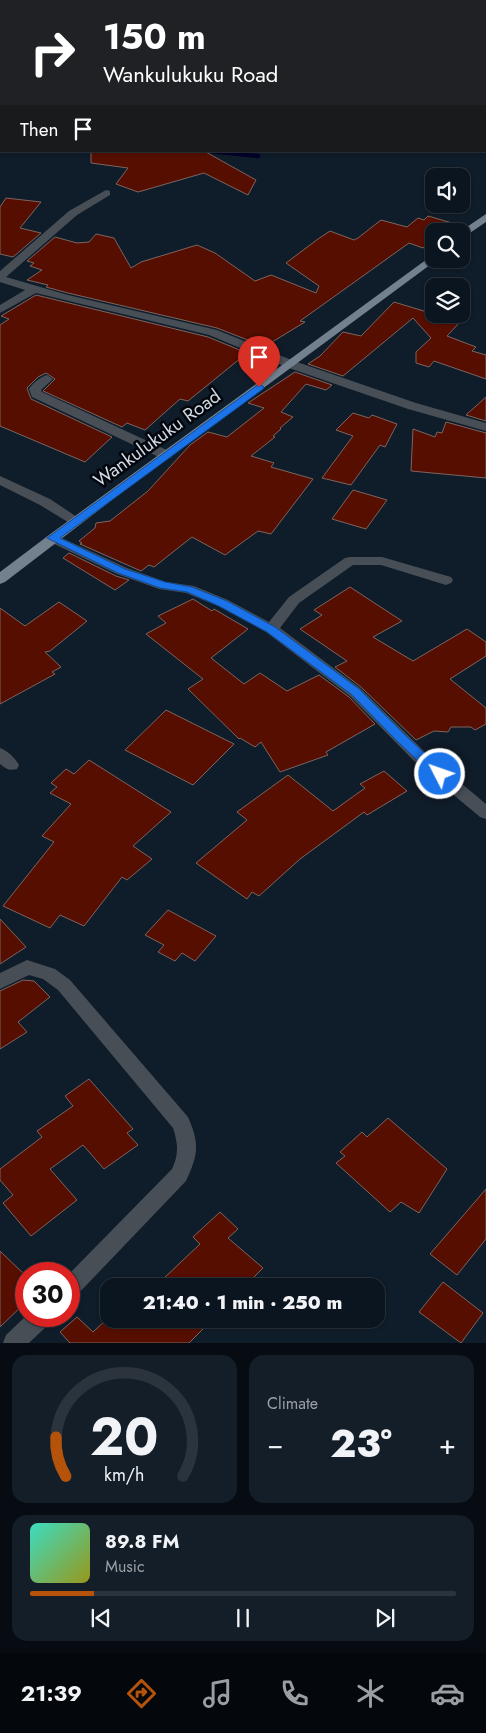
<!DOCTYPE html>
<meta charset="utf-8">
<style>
body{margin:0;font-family:Jost,sans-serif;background:#141e28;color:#f1f3f6;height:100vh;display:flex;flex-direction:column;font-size:19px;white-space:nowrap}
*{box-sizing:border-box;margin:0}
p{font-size:16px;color:#9a9fa4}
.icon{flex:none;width:28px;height:28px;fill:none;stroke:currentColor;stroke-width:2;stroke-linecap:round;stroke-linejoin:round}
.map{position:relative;height:1343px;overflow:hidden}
.drawer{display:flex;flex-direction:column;gap:12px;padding:12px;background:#060c11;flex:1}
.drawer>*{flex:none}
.top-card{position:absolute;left:0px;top:0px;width:486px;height:152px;box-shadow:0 1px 4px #0004,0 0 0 1px #2b343d;background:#202124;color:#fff;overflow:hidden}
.tools{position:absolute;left:425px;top:168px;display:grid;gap:10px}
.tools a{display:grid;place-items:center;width:45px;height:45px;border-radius:10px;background:#0b151f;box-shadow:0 1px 4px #0004,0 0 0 1px #2b343d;font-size:25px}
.speed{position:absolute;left:15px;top:1262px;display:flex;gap:10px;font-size:25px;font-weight:700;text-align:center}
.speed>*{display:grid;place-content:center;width:65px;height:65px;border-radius:50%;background:#0b151f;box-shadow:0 1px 4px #0004,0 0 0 1px #2b343d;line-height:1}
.speed .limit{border:8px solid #d22;background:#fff;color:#111}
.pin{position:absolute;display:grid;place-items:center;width:42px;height:42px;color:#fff;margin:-51px -21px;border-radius:50% 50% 50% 0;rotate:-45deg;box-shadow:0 0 5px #0007}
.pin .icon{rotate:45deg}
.me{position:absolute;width:55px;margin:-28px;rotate:311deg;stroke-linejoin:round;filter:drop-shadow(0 0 4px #0008)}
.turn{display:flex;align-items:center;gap:18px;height:105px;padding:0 20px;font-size:22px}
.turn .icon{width:65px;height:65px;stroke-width:2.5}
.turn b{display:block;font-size:35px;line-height:42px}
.then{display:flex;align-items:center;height:48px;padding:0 20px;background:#0003;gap:10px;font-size:19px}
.big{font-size:38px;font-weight:800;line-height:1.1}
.drawer .tile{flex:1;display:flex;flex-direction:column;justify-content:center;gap:8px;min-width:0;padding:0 18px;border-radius:15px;background:#141e28}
.drawer .dial{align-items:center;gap:0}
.dial svg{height:130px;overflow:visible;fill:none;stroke:#2b343d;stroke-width:7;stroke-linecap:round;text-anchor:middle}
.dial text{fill:#f1f3f6;stroke:none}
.song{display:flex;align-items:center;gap:15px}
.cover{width:60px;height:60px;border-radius:8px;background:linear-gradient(135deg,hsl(170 70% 55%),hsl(60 70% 35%))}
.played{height:5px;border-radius:2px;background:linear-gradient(90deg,#b45309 15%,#2b343d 15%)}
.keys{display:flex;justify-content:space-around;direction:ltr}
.heat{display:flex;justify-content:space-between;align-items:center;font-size:28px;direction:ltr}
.drawer .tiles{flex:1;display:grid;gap:12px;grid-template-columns:1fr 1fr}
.tile:last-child{grid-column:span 2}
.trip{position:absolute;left:100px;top:1278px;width:285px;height:50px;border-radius:15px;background:#0b151f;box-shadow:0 1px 4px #0004,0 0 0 1px #2b343d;font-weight:800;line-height:50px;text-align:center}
.dock{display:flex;height:80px;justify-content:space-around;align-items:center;background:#04080c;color:#9a9fa4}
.dock .icon{width:35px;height:35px}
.dock .on{color:#b45309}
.dock b{font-size:22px;color:#f1f3f6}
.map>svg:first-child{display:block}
</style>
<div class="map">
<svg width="486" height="1343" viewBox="0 0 486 1343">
<rect width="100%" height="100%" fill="#0f1c29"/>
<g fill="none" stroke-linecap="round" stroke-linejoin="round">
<path stroke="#000029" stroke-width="4.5" d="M 210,151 L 258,156"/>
</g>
<path fill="#550e00" stroke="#7d655f" d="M 91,151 L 204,151 L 256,180 L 248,195 L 204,173 L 138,192 L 116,184 L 128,168 L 91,163 Z
M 6,198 L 41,202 L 20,228 L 41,233 L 13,257 L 0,254 L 0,207 Z
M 428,216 L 452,223 L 443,231 L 434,231 L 434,239 L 423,248 L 409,243 L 300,321 L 305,322 L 267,345 L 261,342 L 258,344 L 217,328 L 68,293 L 46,287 L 48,285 L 27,280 L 42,270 L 30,266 L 34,263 L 27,261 L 55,237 L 77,243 L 89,242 L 96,234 L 114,238 L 131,268 L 141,262 L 197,245 L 215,253 L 255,281 L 271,275 L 316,293 L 319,286 L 286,263 L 318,239 L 330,231 L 354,240 L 358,238 L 381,220 L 407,227 L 418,218 L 424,220 Z
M 36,295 L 208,337 L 247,353 L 188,401 L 180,399 L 145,430 L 127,423 L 122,427 L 43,391 L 55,379 L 46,373 L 38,377 L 27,388 L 31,399 L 112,437 L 85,462 L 0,426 L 0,325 L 9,319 L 1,316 Z
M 394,302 L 460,322 L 447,336 L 476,347 L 472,351 L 486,355 L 486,379 L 434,361 L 429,367 L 416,363 L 416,352 L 431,338 L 413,318 L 343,376 L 308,364 L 320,356 L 343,332 L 361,336 Z
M 295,372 L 332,385 L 326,390 L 306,384 L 281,412 L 293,417 L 280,428 L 281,429 L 273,436 L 275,437 L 251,456 L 274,463 L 271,467 L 313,479 L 271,534 L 258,531 L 225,555 L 192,537 L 154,567 L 149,565 L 141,571 L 80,544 L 82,543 L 79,541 L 95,528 L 96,523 L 110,521 L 148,491 L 190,445 L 208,432 L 227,437 L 264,408 L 248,403 Z
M 486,397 L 486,421 L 466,415 Z
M 353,413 L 369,418 L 372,415 L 397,424 L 385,447 L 380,445 L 351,485 L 322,478 L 353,436 L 336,430 Z
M 446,422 L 486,433 L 486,478 L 411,471 L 413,429 L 435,437 L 437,432 L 442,433 Z
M 353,490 L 387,500 L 366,529 L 332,519 Z
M 69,553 L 116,576 L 129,580 L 115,590 L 63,558 Z
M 350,587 L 402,621 L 373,637 L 413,661 L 467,629 L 486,642 L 486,656 L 450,679 L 486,708 L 486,724 L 475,730 L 471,727 L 451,727 L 448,732 L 434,731 L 416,740 L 361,687 L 335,667 L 347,661 L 300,629 L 322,615 L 314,610 Z
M 193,599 L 212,611 L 214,609 L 248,629 L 211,658 L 244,684 L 260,673 L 287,691 L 319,675 L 349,697 L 375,724 L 326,752 L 328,755 L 280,772 L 261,742 L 255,747 L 240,738 L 239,739 L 188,689 L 203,679 L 146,634 L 166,623 L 158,616 Z
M 59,602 L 87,621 L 50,651 L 45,652 L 61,667 L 52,672 L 55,674 L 0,704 L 0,608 L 25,626 Z
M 166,710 L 234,744 L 193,785 L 125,750 Z
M 89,760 L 171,812 L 133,846 L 152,859 L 127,880 L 122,877 L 84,926 L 60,915 L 50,928 L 3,906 L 54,842 L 42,836 L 71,804 L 50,793 L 57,787 L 51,783 L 66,769 L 74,774 Z
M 384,771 L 407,791 L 367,815 L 364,812 L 300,859 L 259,896 L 252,892 L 247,899 L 196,863 L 247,820 L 237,812 L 288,775 L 333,811 L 365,788 L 360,784 Z
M 168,910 L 216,936 L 195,961 L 182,953 L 175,961 L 158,952 L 164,945 L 145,935 Z
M 0,919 L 26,947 L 0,964 Z
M 23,980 L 34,981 L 50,997 L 18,1022 L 27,1032 L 0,1049 L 0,991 Z
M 89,1079 L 133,1129 L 127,1133 L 138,1145 L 104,1169 L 83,1145 L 50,1169 L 77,1200 L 31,1236 L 3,1203 L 13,1195 L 0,1180 L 0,1169 L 42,1137 L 37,1131 L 73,1106 L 65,1096 Z
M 388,1118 L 447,1169 L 419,1213 L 401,1202 L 390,1212 L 336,1163 L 345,1156 L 340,1152 L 362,1132 L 367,1137 Z
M 486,1189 L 486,1239 L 457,1275 L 430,1254 Z
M 220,1212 L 238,1229 L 228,1238 L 263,1268 L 245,1286 L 169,1286 L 162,1280 L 200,1244 L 193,1237 Z
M 0,1251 L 26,1276 L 26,1302 L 0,1327 Z
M 443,1282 L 483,1313 L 461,1343 L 419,1312 Z
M 77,1317 L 93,1332 L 107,1319 L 213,1319 L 189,1343 L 70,1343 L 60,1332 Z"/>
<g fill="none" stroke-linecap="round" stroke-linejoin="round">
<path fill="#474e55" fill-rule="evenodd" d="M 433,0 L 449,0 L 450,1 L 434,1 Z
M 485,3 L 486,3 L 486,7 L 485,7 Z
M 485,121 L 486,121 L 486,127 L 485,127 Z
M 106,190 L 110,191 L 110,195 L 77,215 L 6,277 L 68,295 L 217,330 L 294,361 L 416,403 L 486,423 L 486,431 L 408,409 L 286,367 L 209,335 L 36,293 L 0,313 L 0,305 L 25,290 L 0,282 L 0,271 L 69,211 Z
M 47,375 L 53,379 L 41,390 L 42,392 L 171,452 L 172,455 L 171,458 L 161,458 L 32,397 L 29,389 C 33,383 40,377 47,375 Z
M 0,476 L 50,499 L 83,521 L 81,524 L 71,524 L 40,505 L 0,485 Z
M 53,534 L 127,568 L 166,582 L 194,586 L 228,600 L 269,622 L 289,597 L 345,558 L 350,557 L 382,557 L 451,577 L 453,580 L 451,583 L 446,585 L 381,565 L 353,565 L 299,603 L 280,628 L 360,688 L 431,758 L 486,804 L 486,819 L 480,817 L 419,766 L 350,696 L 266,632 L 218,606 L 186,593 L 159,589 L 117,574 L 48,541 L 46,538 Z
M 0,748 C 8,751 15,758 19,765 L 17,769 C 9,771 6,769 0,764 Z
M 27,960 L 55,969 L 70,980 L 188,1117 C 200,1144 198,1155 186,1181 L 76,1296 L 69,1299 L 69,1274 L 172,1169 C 179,1154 178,1143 173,1128 L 58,990 L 43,979 L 29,975 L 0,989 L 0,973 Z
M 26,1316 L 53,1316 L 50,1323 L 29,1343 L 3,1343 L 6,1335 Z"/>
<path fill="#73818f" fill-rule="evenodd" d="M 486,214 L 486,222 L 461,239 L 461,231 Z
M 434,254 L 434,259 L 438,259 L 112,500 L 5,582 L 0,584 L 0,572 L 49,535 Z"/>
</g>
<path fill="#1a73e8" stroke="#114b97" d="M 259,384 L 264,387 L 263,389 L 60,538 L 125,569 L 165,582 L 192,587 L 227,601 L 275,627 L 359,689 L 405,735 L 444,771 L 446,774 L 444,777 L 435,777 L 397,741 L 351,694 L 267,632 L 219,606 L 187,592 L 160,588 L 118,573 L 47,538 Z"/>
<g text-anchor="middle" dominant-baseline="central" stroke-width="5" stroke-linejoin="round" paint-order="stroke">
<g font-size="19" fill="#d2dae4" stroke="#03060c">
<text transform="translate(157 438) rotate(-36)">Wankulukuku Road</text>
</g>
</g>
</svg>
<div class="tools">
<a><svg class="icon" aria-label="sound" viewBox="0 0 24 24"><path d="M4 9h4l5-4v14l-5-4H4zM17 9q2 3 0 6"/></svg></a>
<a><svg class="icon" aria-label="search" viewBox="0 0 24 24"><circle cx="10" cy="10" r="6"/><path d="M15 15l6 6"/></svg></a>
<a><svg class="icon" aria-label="layers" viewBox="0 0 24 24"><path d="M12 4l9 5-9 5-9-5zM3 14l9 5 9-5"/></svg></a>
</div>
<div class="speed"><div class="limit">30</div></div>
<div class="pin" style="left:259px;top:387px;background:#d93025"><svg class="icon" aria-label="arrive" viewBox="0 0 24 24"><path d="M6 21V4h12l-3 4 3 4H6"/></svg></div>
<svg class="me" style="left:440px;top:774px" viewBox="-20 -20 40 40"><circle r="17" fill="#1a73e8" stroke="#fff" stroke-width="3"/><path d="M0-11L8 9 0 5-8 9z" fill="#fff"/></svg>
<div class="trip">21:40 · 1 min · 250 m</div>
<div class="top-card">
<div class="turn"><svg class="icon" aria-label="right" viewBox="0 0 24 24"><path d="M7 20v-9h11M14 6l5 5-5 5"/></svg><div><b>150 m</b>Wankulukuku Road</div></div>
<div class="then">Then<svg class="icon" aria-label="arrive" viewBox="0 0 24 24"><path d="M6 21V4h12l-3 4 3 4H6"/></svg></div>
</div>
</div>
<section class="drawer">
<div class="tiles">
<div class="tile dial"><svg viewBox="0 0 100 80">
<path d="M14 69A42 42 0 1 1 86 69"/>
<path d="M14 69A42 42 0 0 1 8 45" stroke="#b45309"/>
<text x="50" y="56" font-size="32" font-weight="700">20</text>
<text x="50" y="72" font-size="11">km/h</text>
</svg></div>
<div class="tile"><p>Climate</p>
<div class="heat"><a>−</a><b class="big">23°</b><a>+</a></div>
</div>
<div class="tile">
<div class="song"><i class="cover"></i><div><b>89.8 FM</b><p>Music</p></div></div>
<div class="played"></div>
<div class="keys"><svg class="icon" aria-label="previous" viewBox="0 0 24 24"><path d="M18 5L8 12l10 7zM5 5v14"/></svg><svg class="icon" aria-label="pause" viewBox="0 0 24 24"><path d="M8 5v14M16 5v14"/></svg><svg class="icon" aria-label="next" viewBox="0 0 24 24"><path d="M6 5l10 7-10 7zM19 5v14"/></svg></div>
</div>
</div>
</section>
<nav class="dock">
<b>21:39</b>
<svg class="icon on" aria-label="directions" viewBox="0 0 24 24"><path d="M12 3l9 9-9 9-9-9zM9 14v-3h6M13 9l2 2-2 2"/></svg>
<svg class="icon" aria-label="music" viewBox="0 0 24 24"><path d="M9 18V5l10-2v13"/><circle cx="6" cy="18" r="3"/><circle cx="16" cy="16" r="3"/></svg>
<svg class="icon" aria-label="phone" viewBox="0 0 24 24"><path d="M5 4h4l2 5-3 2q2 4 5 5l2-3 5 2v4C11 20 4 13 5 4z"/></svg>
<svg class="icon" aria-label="climate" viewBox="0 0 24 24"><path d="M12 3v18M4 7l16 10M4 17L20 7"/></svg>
<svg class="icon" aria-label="car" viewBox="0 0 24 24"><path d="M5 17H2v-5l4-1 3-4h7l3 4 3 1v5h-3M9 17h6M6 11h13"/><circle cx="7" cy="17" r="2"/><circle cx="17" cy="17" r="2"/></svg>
</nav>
